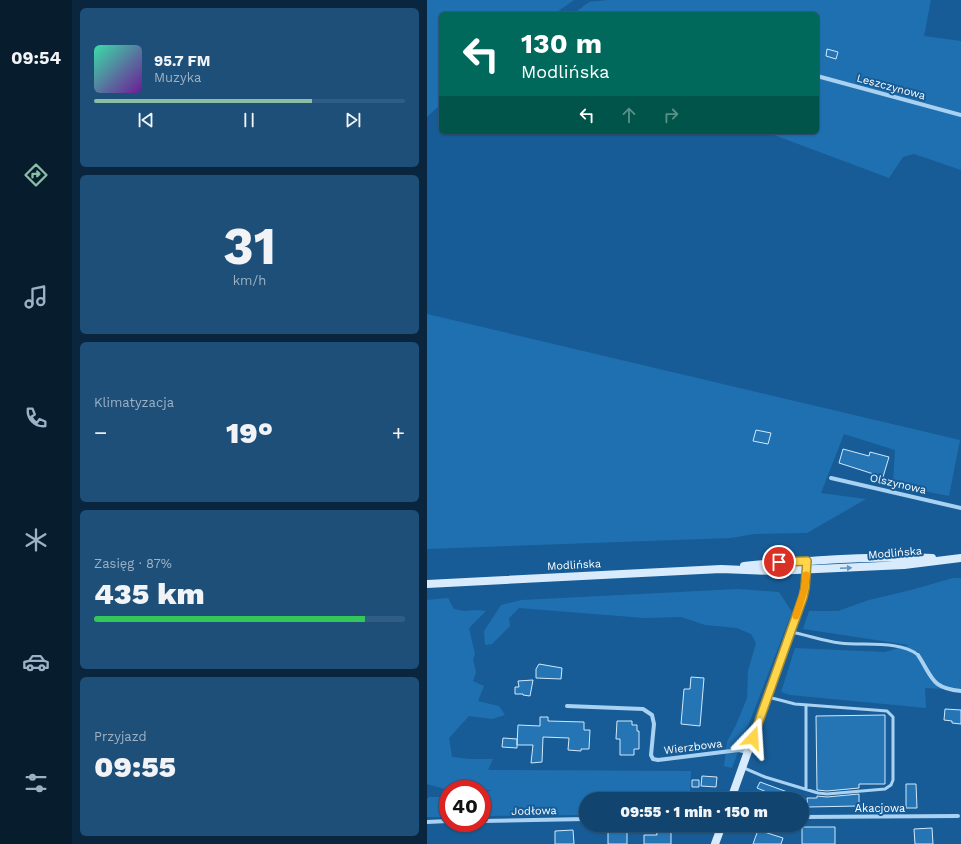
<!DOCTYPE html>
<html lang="pl">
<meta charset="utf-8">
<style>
body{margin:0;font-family:"Work Sans",sans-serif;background:#1e4f78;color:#f1f3f6;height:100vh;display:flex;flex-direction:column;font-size:15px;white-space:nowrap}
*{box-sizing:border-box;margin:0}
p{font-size:13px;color:#9cb1c3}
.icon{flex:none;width:22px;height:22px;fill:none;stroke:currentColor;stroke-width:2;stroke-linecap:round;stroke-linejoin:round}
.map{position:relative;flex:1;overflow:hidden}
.panel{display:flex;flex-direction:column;gap:8px;padding:8px;background:#09263e;width:355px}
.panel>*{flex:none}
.banner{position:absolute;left:12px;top:12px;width:380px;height:122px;border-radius:6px;box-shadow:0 1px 3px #0004,0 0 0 1px #305d83;background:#00695c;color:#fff;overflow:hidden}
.speed{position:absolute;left:12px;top:780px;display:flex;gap:8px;font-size:20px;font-weight:700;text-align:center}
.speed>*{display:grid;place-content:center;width:52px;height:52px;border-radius:50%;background:#114570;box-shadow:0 1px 3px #0004,0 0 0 1px #305d83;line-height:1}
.speed .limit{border:6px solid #d22;background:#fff;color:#111}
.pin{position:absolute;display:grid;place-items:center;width:34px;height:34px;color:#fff;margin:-17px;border:2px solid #fff;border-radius:50%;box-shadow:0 1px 4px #0007}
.me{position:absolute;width:44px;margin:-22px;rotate:20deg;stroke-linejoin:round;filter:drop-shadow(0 0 3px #0008)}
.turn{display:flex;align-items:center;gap:14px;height:84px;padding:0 16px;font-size:18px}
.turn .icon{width:52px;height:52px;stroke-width:2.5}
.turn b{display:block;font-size:28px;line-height:34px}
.lanes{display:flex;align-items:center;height:38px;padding:0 16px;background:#0003;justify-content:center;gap:20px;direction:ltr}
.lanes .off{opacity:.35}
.big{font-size:30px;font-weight:800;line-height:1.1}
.panel .card{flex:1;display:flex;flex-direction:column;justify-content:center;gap:6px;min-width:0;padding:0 14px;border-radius:6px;background:#1e4f78}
.panel .dial{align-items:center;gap:0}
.dial b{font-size:52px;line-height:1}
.song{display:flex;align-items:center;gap:12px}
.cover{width:48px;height:48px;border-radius:6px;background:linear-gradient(135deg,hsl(160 70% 55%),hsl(280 70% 35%))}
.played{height:4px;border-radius:2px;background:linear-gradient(90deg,#8abfa5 70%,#305d83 70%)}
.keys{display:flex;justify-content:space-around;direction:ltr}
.heat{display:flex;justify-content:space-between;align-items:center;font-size:22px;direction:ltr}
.charge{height:6px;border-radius:3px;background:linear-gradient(90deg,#34c759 87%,#305d83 0)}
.trip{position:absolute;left:152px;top:792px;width:230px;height:40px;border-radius:20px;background:#114570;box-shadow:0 1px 3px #0004,0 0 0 1px #305d83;font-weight:800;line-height:40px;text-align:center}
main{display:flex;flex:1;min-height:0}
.dock{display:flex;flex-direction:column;width:72px;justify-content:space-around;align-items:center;background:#071c2d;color:#9cb1c3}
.dock .icon{width:28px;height:28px}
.dock .on{color:#8abfa5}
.dock b{font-size:18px;color:#f1f3f6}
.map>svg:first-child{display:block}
</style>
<main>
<nav class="dock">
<b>09:54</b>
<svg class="icon on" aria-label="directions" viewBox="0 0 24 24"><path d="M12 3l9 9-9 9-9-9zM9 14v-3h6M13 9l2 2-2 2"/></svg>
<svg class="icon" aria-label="music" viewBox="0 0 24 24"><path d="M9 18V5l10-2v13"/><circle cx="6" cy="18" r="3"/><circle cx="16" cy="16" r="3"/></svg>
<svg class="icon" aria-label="phone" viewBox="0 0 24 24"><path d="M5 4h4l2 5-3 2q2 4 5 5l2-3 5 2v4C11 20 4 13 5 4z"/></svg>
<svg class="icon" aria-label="climate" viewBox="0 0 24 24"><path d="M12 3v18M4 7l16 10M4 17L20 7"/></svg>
<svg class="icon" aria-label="car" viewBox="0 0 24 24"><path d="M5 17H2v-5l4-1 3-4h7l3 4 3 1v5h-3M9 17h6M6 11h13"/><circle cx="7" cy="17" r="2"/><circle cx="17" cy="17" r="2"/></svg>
<svg class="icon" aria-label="filters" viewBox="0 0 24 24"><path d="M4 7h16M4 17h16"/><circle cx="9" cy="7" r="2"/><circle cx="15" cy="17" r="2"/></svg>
</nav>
<section class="panel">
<div class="card">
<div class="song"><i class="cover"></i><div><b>95.7 FM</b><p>Muzyka</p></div></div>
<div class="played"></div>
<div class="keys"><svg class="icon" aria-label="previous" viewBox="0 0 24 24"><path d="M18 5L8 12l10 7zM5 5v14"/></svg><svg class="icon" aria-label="pause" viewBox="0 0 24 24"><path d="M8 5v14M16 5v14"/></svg><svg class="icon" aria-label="next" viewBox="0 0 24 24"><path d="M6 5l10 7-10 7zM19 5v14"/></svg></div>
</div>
<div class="card dial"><b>31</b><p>km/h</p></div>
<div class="card"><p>Klimatyzacja</p>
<div class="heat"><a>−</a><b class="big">19°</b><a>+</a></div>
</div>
<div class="card"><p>Zasięg · 87%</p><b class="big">435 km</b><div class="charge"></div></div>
<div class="card"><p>Przyjazd</p><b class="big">09:55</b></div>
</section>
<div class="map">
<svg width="534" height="844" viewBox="0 0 534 844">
<rect width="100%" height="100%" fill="#175c96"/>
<path fill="#1f70b0" d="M 0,0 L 147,0 L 127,14 L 14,14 L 14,104 L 0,117 Z
M 181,0 L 504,0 L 497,36 L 534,41 L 534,170 L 487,154 L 476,157 L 462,178 L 339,132 L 390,132 L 390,14 L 146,14 L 162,2 Z
M 0,314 L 533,440 L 522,496 L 466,485 L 468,450 L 417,434 L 394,493 L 439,499 L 380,533 L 327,534 L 304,538 L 0,549 Z
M 526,578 L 534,578 L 534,690 L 498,688 L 499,708 L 363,695 L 354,692 L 368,648 L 458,652 L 482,645 L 376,629 L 382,611 L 411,611 L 442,600 L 484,590 Z
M 311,589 L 352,592 L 365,612 L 305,768 L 297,766 L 300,742 L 309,725 L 320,698 L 321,671 L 329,643 L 324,634 L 310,628 L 278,625 L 254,617 L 217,618 L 92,608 L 82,618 L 83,626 L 65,644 L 58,645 L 57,631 L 74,605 L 94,600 Z
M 21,598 L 27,609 L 37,611 L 49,610 L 59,611 L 42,628 L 48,654 L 46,660 L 49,672 L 46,681 L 57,686 L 51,701 L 72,706 L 78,715 L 65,719 L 42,716 L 22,738 L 25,757 L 44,759 L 66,759 L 61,770 L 264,771 L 263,793 L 187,795 L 187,799 L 159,799 L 159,815 L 55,816 L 55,795 L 64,790 L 55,790 L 55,789 L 21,789 L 21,790 L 0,784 L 0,600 Z
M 2,797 L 21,797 L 21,817 L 0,817 L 0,799 Z"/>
<path fill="#2575b5" stroke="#d0e9fc" d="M 400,49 L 411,52 L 409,59 L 399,56 Z
M 329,430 L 344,433 L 341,444 L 326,441 Z
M 416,449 L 442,456 L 443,452 L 462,457 L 456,477 L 412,463 Z
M 112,664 L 135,668 L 134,679 L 109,678 L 109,669 Z
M 264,677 L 277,678 L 273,726 L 254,724 L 257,689 L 263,689 Z
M 106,680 L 103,696 L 96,695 L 96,694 L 88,694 L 88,687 L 92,687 L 91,681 Z
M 518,709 L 534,710 L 534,724 L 525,723 L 525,721 L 517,720 Z
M 458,715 L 458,784 L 432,784 L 432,788 L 400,791 L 390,790 L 389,716 Z
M 113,717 L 121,717 L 121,721 L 157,722 L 157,730 L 163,730 L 162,749 L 154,749 L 154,751 L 141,750 L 142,738 L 116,737 L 115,762 L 104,763 L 106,745 L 90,745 L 91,725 L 113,726 Z
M 190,721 L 205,721 L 205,725 L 210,725 L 210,731 L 212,731 L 212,749 L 207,749 L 207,755 L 193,755 L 193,739 L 189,739 Z
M 76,738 L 90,739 L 90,748 L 75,747 Z
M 275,776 L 290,777 L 289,787 L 274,786 Z
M 265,780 L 272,780 L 272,787 L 265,787 Z
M 333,782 L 377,798 L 377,799 L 340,799 L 342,793 L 330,788 Z
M 479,784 L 489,784 L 490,808 L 479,808 Z
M 432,794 L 432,806 L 381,807 L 380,798 L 390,798 L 390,796 L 400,797 Z
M 244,826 L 244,844 L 217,844 L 217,835 L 230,835 L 229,827 Z
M 375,827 L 408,827 L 408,844 L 375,844 Z
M 505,828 L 506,844 L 488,844 L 487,829 Z
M 146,830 L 147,844 L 128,844 L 128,831 Z
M 331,830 L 356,838 L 354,844 L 326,844 Z
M 181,831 L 200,831 L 200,844 L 181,844 Z"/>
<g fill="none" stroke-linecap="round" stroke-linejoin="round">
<path stroke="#a9d1f1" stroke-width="3" d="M 364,632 C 380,635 396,641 413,643 C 435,646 474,640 491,655
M 317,768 L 338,777 L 391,793 L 400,794 L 458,789 L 464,785 L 466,780 L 466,717 L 460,711 L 368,704 L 341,697
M 379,789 L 379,705"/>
<path stroke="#a9d1f1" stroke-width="4" d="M 390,76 L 534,115
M 404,478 L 534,508
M 491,655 C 506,678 504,688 534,691
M 140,706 L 216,709 L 225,715 L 227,724 L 224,755 L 226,759 L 231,760 L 312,750 L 320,752
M 375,817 L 531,816
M 55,821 L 159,819
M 0,822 L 21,821"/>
<path stroke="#d8ebfc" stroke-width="8" d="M 317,566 C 344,563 370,562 397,560 C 433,558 469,556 505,558
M 0,584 L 294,569 L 346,571 L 477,565 L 534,558
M 304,799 L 376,597 L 378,588 L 380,561
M 288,844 L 295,825"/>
</g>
<defs><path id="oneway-solid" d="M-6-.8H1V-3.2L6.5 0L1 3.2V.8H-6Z"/></defs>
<use fill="#6495bf" href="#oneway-solid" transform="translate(419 568) rotate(-3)"/>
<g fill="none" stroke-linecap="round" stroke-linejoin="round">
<g stroke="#a68a30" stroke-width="10">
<path id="route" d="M 326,738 L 376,597 L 378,588 L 380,561 L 352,562"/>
</g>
<use href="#route" stroke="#ffd54a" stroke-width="7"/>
<path stroke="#f59e0b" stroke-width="7" d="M 369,616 L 378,588 L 379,575"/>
</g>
<g text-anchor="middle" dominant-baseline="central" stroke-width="4" stroke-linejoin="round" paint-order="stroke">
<g font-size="11" fill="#fff" stroke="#175c96">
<text transform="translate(464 87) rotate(15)">Leszczynowa</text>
<text transform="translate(471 484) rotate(13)">Olszynowa</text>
<text transform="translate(468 553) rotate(-5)">Modlińska</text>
<text transform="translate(147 565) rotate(-3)">Modlińska</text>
<text transform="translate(266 747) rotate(-7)">Wierzbowa</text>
<text x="453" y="808">Akacjowa</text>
<text transform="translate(107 811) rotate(-1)">Jodłowa</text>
</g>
</g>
</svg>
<div class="speed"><div class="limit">40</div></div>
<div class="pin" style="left:352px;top:562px;background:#d93025"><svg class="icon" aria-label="arrive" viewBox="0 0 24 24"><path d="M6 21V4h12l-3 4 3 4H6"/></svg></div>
<svg class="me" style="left:326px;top:738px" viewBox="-20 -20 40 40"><path d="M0-17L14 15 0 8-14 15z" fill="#ffd54a" stroke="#fff" stroke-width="4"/></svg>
<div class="trip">09:55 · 1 min · 150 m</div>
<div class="banner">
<div class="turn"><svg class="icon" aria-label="left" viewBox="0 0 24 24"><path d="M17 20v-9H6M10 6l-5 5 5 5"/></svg><div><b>130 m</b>Modlińska</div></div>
<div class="lanes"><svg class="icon" aria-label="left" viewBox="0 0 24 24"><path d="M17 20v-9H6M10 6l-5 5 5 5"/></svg><svg class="icon off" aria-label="ahead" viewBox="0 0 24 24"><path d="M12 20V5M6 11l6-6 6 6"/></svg><svg class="icon off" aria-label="right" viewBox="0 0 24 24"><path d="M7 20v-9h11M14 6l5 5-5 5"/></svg></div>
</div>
</div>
</main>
